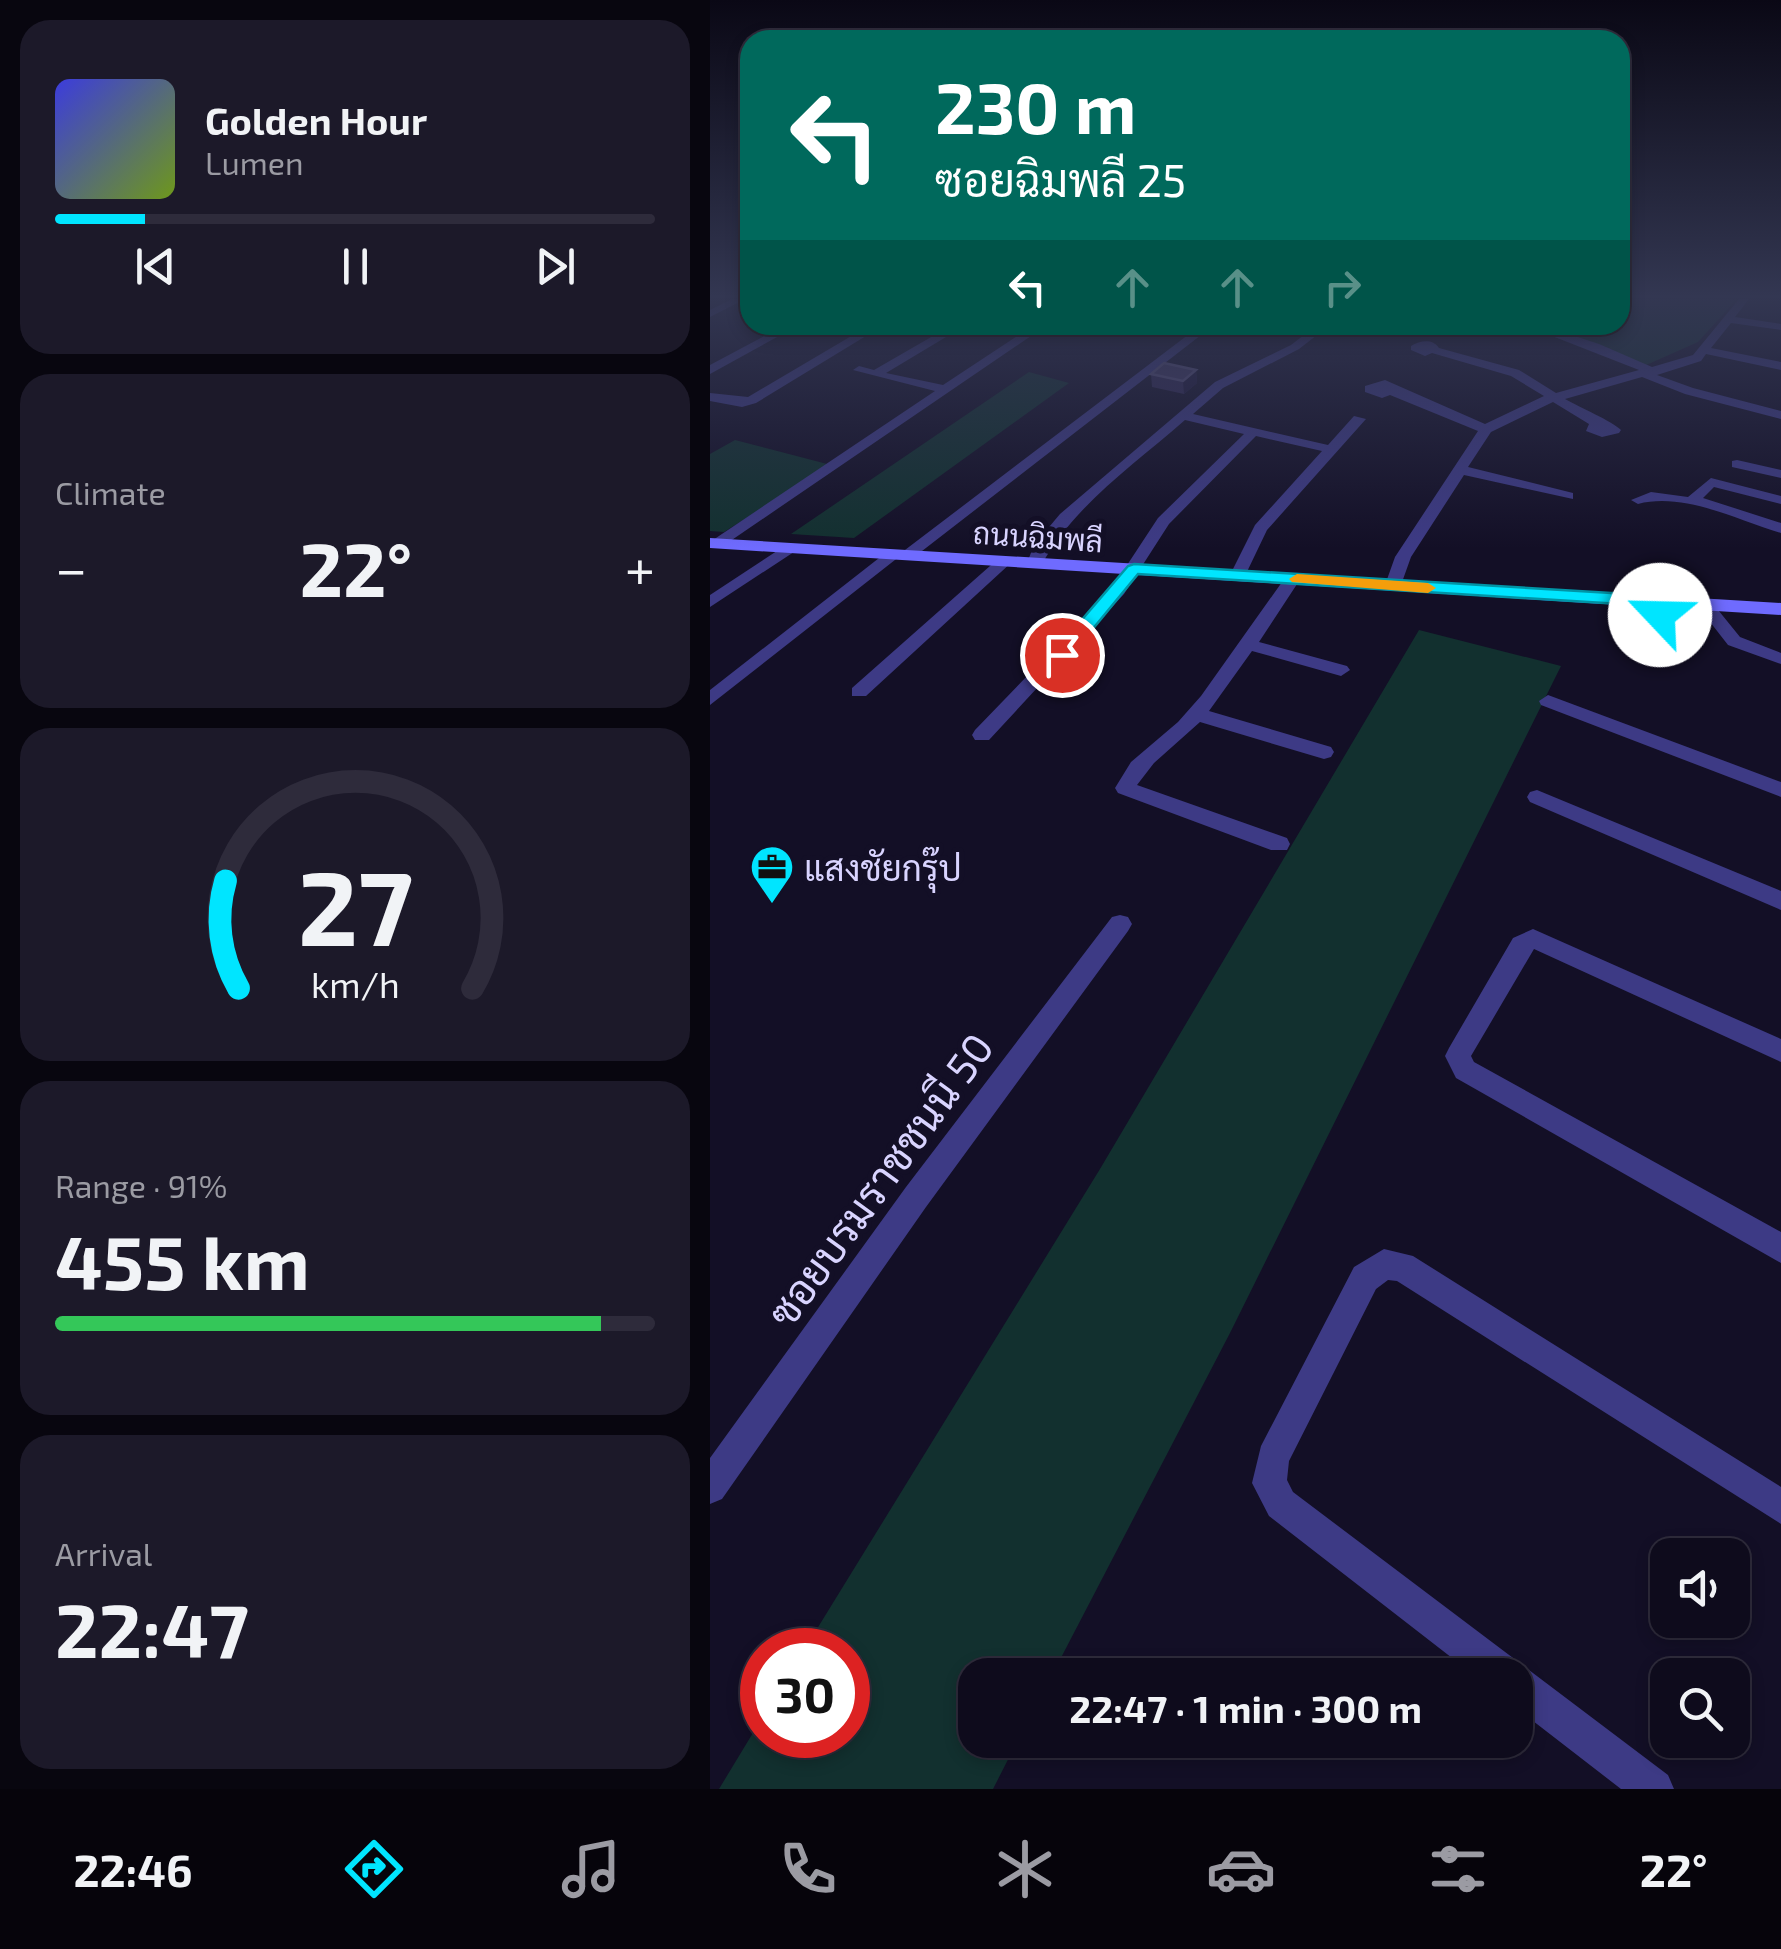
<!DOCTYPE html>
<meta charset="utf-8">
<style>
body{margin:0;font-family:"Exo 2",Sarabun,sans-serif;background:#1c1929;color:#f1f3f6;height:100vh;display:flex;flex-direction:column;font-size:38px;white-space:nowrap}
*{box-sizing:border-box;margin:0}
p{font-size:32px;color:#9b9ba3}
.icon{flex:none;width:55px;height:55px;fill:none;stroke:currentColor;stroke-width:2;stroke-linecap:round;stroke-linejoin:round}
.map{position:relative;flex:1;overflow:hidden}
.panel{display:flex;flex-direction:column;gap:20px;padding:20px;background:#08060f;width:710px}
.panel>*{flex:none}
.banner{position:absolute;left:30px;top:30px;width:890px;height:305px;border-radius:30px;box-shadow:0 5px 15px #0003,0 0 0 2px #2e2b3b;background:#00695c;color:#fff;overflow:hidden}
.buttons{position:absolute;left:940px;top:1538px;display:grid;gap:20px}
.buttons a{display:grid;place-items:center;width:100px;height:100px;border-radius:20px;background:#0e0b1c;box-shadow:0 5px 15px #0003,0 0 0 2px #2e2b3b;font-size:50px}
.speed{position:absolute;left:30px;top:1628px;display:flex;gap:20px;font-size:50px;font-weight:700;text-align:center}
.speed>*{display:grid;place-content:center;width:130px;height:130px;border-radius:50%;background:#0e0b1c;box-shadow:0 5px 15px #0003,0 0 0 2px #2e2b3b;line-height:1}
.speed .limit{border:15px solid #d22;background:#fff;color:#111}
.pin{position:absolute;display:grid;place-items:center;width:85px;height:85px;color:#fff;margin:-42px;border:5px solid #fff;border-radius:50%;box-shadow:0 2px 10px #0007}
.me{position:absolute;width:110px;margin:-55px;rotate:294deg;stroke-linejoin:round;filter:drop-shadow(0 0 8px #0008)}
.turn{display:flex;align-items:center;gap:35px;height:210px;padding:0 30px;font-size:45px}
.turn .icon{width:130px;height:130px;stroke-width:2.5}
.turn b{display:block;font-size:70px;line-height:85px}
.lanes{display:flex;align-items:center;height:95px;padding:0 30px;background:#0003;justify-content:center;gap:50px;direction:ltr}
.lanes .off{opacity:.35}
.big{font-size:75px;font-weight:700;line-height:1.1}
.panel .card{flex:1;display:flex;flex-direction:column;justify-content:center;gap:15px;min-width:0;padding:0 35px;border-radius:30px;background:#1c1929}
.panel .dial{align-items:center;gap:0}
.dial svg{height:260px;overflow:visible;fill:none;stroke:#2e2b3b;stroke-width:7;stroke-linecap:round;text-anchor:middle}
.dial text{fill:#f1f3f6;stroke:none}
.song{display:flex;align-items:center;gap:30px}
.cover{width:120px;height:120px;border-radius:15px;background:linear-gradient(135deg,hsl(240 70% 55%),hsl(80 70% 35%))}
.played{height:10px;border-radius:5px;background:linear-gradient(90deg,#00e5ff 15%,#2e2b3b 15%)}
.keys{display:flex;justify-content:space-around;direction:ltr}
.heat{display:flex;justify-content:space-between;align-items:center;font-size:55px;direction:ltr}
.charge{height:15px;border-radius:8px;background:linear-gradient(90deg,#34c759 91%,#2e2b3b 0)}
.trip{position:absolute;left:248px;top:1658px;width:575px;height:100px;border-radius:30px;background:#0e0b1c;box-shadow:0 5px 15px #0003,0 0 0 2px #2e2b3b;font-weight:700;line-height:100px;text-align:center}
.dock{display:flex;height:160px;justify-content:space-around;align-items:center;background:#06040b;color:#9b9ba3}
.dock .icon{width:70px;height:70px}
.dock .active{color:#00e5ff}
.dock b{font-size:45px;color:#f1f3f6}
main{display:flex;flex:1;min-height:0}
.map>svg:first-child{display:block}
</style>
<main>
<section class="panel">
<div class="card">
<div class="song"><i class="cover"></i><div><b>Golden Hour</b><p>Lumen</p></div></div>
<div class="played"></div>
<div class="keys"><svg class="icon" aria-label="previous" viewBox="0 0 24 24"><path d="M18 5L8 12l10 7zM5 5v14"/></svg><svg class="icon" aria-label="pause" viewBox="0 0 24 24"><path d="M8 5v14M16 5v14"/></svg><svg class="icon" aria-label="next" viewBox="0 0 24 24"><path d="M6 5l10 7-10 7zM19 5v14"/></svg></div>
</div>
<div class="card"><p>Climate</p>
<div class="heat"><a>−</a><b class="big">22°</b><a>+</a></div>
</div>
<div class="card dial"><svg viewBox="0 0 100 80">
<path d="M14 69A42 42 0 1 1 86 69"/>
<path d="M14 69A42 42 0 0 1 10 36" stroke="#00e5ff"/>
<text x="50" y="56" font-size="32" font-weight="700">27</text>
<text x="50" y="72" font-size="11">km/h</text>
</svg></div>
<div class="card"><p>Range · 91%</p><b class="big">455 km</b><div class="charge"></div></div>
<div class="card"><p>Arrival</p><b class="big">22:47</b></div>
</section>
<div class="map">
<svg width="1071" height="1789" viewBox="0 0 1071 1789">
<rect width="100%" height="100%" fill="#130f26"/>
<path fill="#12302f" d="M 910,299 L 1018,299 L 1026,300 L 988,342 L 934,366 L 828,325 L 910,325 Z
M 319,372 L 359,383 L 144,538 L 81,534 Z
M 25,440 L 121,465 L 14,532 L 0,531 L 0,454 Z
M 709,630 L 851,666 L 520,1333 L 342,1675 L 265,1675 L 265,1740 L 308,1740 L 283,1789 L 9,1789 L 52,1718 L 52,1735 L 138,1735 L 138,1650 L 94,1650 L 390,1169 Z"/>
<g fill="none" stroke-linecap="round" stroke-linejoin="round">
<path fill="#3d3a85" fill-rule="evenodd" d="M 22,299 L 35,299 L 0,317 L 0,310 Z
M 1029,299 L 1039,299 L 1025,317 L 1071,324 L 1071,330 L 1021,323 L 1001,348 L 1071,362 L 1071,370 L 996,354 L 991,361 L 947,375 L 983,388 L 1071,411 L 1071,419 L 975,394 L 932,377 L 855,399 C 869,407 902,421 911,430 L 909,433 L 892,437 L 876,431 L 879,424 L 843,402 L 781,432 L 758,467 L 863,493 L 863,499 L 754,475 L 701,557 L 691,585 L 677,588 L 675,585 L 685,557 L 768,431 L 680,395 L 672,398 L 655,392 L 655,386 L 675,380 L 775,424 L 834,396 L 801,376 L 722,353 L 715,356 L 701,350 L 701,346 C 710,341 722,338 729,348 L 809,370 L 846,393 L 929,370 L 814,325 L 831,325 L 889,344 L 942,367 L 983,355 Z
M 75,325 L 89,325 L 0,374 L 0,365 Z
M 160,325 L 174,325 L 46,403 L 32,407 L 0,401 L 0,393 L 38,397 Z
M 242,325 L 256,325 L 176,373 L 233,385 L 324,325 L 337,325 L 13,546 L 3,546 L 3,540 L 225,391 L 143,370 L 149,366 L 164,370 Z
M 491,325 L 504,325 L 203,558 L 190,556 L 0,705 L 0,690 L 178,551 L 191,553 Z
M 607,325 L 620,325 L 589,349 L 513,388 L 483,414 L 618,445 L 644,416 L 656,419 L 557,530 L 534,578 L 520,575 L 545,525 L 612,451 L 546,436 L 459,524 L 414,594 L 279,740 L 265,740 L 262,735 L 265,730 L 402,588 L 448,518 L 534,434 L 475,420 C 424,465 363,506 331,566 L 325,568 L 317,563 L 324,545 L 350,514 L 505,382 L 581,345 Z
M 1027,460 L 1071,470 L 1071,478 L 1022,467 L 1022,461 Z
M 1001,478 L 1071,496 L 1071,504 L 1004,487 L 993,498 L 1071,523 L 1071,533 C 1027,520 974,492 928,504 L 921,500 L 941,492 L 978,497 Z
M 76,545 L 90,548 L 0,607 L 0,595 Z
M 289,558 L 303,561 L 156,696 L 142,696 L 142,688 Z
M 583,573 L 591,578 L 549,642 L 637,666 L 640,670 L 631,676 L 542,651 L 499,711 L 621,747 L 624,752 L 621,757 L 614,759 L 490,722 L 444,763 L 427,785 L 577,838 L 580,844 L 577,850 L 561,850 L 408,793 L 405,788 L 421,762 L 468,722 L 491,696 L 577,575 Z
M 951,596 L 959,601 L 957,638 L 971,649 L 971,657 L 959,657 L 939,640 L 943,601 Z
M 994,599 L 1000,600 L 1030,637 L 1071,653 L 1071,664 L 1018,645 L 986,604 Z
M 838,695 L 1071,782 L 1071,797 L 831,705 L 829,701 Z
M 827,790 L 1071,891 L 1071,910 L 820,802 L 817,797 L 820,792 Z
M 410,915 L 418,917 L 422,924 L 418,931 L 216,1207 L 12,1499 L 0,1504 L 0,1458 L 196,1187 L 402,917 Z
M 823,929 L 1071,1039 L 1071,1062 L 824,949 L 761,1056 L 764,1062 L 1071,1232 L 1071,1263 L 746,1078 L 735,1056 L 739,1048 L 803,938 Z
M 674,1249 L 703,1256 L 1071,1487 L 1071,1524 L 687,1281 L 678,1280 L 666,1289 L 579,1461 L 577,1480 L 583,1492 L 958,1775 L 964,1789 L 911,1789 L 805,1707 L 805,1675 L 764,1675 L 559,1516 L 542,1483 L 551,1446 L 644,1267 Z"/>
<path fill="#6f6bff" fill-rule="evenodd" d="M 0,538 L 1071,603 L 1071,615 L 0,548 Z"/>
</g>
<path fill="#312854" d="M 486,370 L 487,383 L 474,394 L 442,387 L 441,374 Z"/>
<path fill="#1d163a" d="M 486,370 L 487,383 L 474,394 L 473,381 Z"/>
<path fill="#433a66" stroke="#5a527e" stroke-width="2.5" d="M 454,363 L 486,370 L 473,381 L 441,374 Z"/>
<linearGradient id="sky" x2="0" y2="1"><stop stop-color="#0a0815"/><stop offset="0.54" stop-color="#333752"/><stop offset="1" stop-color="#333752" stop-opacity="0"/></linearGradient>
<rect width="1071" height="549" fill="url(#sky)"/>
<path fill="#00e5ff" stroke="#0095a6" stroke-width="2.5" d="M 424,564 L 951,596 L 959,602 L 958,615 L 950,620 L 941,615 L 942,606 L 428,574 L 358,659 L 345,659 L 345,651 L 418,566 Z"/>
<path fill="#f59e0b" d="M 587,574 L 718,583 L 726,588 L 718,593 L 582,582 L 579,579 Z"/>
<defs>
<g id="office-pin" transform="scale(2.25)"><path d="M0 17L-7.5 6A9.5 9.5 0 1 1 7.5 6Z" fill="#00e5ff" stroke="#130f26"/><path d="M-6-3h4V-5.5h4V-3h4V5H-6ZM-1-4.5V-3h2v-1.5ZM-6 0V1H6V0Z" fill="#111"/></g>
</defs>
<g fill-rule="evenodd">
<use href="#office-pin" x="62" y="867"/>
</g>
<g text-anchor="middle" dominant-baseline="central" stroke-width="10" stroke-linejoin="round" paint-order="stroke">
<g font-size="30" fill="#d9d4ff" stroke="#130f26">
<text transform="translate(328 536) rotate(4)">ถนนฉิมพลี</text>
</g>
<g font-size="35" fill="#d9d4ff" stroke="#130f26" text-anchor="start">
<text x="94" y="867">แสงชัยกรุ๊ป</text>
</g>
<g font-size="42" fill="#d9d4ff" stroke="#130f26">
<text transform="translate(169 1179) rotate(-54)">ซอยบรมราชชนนี 50</text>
</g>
</g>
</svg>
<div class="buttons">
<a><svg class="icon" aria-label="sound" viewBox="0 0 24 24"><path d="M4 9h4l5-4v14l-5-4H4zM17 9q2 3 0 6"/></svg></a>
<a><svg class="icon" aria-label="search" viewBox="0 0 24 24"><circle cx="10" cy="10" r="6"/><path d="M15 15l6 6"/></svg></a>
</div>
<div class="speed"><div class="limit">30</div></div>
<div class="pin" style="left:352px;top:655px;background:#d93025"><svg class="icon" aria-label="arrive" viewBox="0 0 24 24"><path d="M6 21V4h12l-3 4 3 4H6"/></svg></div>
<svg class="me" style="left:950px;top:615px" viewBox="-20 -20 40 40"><circle r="19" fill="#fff"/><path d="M0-13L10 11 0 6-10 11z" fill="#00e5ff"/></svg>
<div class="trip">22:47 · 1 min · 300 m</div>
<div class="banner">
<div class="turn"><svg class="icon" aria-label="left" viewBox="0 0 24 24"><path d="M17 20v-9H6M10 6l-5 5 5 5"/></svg><div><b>230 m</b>ซอยฉิมพลี 25</div></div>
<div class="lanes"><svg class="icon" aria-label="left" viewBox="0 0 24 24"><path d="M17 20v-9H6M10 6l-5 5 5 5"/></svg><svg class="icon off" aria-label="ahead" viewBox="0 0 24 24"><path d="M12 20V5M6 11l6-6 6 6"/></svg><svg class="icon off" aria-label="ahead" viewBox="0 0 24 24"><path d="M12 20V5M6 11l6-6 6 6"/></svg><svg class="icon off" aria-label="right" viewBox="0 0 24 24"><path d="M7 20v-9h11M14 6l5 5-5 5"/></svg></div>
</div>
</div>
</main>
<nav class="dock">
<b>22:46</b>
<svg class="icon active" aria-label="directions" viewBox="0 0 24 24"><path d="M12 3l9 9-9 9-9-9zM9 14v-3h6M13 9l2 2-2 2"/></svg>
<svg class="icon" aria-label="music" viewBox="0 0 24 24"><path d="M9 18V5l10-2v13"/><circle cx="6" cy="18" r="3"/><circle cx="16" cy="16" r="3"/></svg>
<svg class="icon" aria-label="phone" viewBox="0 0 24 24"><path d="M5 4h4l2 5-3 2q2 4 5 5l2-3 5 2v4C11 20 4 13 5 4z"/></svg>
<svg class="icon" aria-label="climate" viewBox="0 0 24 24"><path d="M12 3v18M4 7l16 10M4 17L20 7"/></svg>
<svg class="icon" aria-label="car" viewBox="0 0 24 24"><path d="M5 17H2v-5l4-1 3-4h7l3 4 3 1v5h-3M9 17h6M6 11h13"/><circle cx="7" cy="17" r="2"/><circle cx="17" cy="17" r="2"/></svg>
<svg class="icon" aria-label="filters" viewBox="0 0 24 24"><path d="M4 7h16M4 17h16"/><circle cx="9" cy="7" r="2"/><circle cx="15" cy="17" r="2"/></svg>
<b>22°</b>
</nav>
